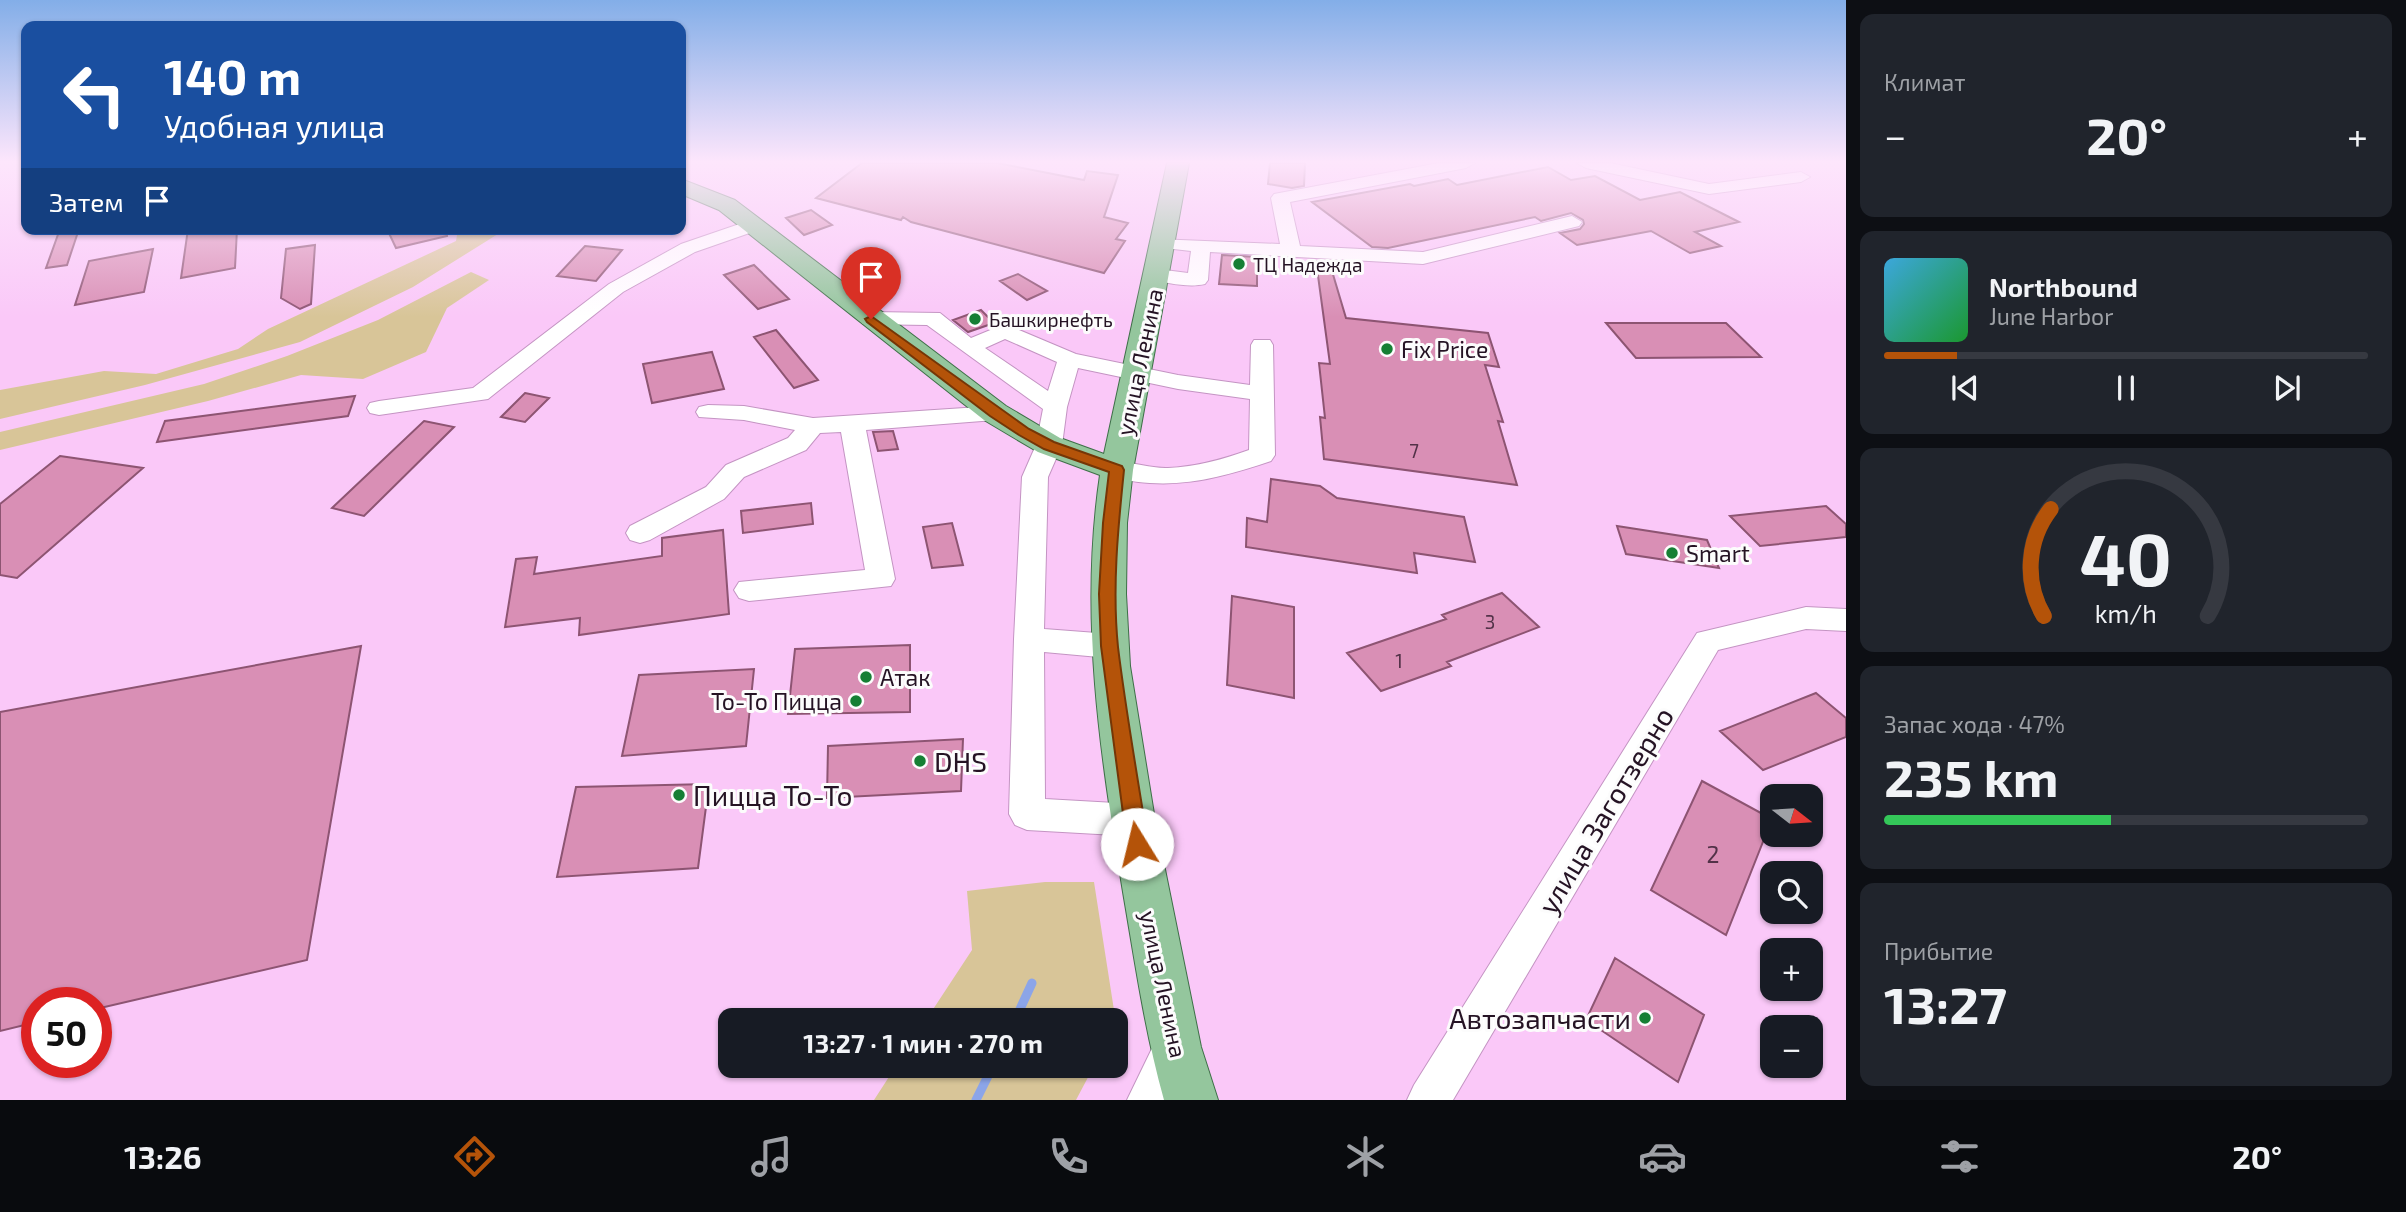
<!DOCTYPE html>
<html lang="ru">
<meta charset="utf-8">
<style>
body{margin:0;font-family:"Exo 2",sans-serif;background:#20242c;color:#f1f3f6;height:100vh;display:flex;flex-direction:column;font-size:26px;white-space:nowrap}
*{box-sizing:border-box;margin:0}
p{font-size:23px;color:#9ea1a6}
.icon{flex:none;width:38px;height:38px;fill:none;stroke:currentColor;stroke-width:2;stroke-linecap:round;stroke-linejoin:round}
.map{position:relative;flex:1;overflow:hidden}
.drawer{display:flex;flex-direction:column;gap:14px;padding:14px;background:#0d0f14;width:560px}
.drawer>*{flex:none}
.guide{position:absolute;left:21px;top:21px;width:665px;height:214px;border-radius:14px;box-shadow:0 2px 5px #0004;background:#1a4fa0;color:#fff;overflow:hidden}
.needle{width:46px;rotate:107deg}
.fabs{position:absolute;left:1760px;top:784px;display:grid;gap:14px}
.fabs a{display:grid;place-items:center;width:63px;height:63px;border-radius:14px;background:#171b24;box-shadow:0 2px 5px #0004;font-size:35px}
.speed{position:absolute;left:21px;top:987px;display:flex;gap:14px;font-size:35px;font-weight:700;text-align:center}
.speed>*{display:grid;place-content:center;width:91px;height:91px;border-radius:50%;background:#171b24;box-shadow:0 2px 5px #0004;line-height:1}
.speed .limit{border:10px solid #d22;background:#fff;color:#111}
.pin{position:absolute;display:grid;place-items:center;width:60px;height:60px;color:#fff;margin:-72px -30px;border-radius:50% 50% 50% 0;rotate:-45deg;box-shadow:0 0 7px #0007}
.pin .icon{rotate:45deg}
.me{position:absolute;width:77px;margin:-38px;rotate:351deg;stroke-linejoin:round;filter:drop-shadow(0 0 5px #0008)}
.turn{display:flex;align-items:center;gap:24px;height:147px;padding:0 28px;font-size:32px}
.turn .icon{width:91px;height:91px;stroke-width:2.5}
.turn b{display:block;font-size:49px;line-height:60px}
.then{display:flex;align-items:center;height:66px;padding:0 28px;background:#0003;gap:14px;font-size:26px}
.big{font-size:52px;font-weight:700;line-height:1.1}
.drawer .tile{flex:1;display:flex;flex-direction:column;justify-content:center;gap:10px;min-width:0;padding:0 24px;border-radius:14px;background:#20242c}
.drawer .dial{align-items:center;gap:0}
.dial svg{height:182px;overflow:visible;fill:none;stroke:#363941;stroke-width:7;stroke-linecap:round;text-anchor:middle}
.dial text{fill:#f1f3f6;stroke:none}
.song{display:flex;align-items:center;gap:21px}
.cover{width:84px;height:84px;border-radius:10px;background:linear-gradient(135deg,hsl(200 70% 55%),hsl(130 70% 35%))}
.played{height:7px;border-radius:4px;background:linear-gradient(90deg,#b45309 15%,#363941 15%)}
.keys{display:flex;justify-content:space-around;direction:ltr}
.heat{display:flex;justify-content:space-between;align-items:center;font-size:38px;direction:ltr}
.charge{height:10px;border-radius:5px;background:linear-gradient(90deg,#34c759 47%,#363941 0)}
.trip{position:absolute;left:718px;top:1008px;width:410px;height:70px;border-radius:14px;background:#171b24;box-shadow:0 2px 5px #0004;font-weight:700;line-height:70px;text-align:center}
.tab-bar{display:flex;height:112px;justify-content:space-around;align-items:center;background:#090b0e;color:#9ea1a6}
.tab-bar .icon{width:49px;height:49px}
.tab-bar .current{color:#b45309}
.tab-bar b{font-size:32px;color:#f1f3f6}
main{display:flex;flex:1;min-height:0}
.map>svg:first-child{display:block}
</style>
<main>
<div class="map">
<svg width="1846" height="1100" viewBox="0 0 1846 1100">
<rect width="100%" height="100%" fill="#fac8f8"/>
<path fill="#d8c598" d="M 458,229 L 506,229 L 413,287 L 300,342 L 145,385 L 0,419 L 0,390 L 104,371 L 156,374 L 238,349 L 268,329 L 456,241 Z
M 471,272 L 489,280 L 447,308 L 426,352 L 363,379 L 301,375 L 208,401 L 0,450 L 0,432 L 204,384 L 287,356 L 378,320 Z
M 1045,882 L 1094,882 L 1116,1023 L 1115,1026 L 1115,1020 L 926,1020 L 972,950 L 967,891 Z
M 896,1066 L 1094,1066 L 1076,1100 L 874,1100 Z"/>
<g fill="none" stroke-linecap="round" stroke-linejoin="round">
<path stroke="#8ca5e8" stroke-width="9" d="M 1015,1020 L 1032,983
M 976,1100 L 993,1066"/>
</g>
<path fill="#d98fb5" stroke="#8d5472" stroke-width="2" d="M 862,163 L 997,163 L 1084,180 L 1087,171 L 1118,175 L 1104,217 L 1128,223 L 1116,239 L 1125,241 L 1104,273 L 911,222 L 903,217 L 901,220 L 816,198 Z
M 1270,163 L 1305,163 L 1304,186 L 1292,188 L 1268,184 Z
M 1548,167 L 1571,180 L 1595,176 L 1640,200 L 1680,192 L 1739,222 L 1695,232 L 1721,246 L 1690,253 L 1651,231 L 1577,245 L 1560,233 L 1580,229 L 1584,224 L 1583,220 L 1571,213 L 1541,221 L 1535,217 L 1388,248 L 1372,247 L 1312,202 L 1410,184 L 1414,186 L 1448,179 L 1457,185 Z
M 811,210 L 832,225 L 804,235 L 786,218 Z
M 60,229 L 79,229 L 67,265 L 46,268 Z
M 188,229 L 237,229 L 235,268 L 181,278 Z
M 387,229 L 446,229 L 447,236 L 396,248 Z
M 315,245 L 311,304 L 300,309 L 281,298 L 286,249 Z
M 585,246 L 622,250 L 596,281 L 557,276 Z
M 153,249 L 144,292 L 75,305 L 89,261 Z
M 1222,255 L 1257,257 L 1257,286 L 1219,284 Z
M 1316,261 L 1329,261 L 1346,318 L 1488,333 L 1499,367 L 1485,365 L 1503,422 L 1498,421 L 1517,485 L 1324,459 L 1320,417 L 1325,418 L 1319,363 L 1330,364 Z
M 754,265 L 789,299 L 758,309 L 724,275 Z
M 1018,274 L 1047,291 L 1027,300 L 1000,281 Z
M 981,310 L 994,323 L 968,332 L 953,320 Z
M 1606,323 L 1726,323 L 1761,357 L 1636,358 Z
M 776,330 L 818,380 L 794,388 L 754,337 Z
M 712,352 L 724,389 L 652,403 L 643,364 Z
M 525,393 L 549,398 L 525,422 L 501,417 Z
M 355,396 L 348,416 L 157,442 L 165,421 Z
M 424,421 L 454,427 L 364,516 L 332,508 Z
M 893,431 L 898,449 L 878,451 L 873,432 Z
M 60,456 L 143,468 L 17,578 L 0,575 L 0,504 Z
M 1271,479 L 1320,486 L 1337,498 L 1464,517 L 1475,562 L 1414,553 L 1417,573 L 1246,547 L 1247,518 L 1267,522 Z
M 811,503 L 813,524 L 743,533 L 741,511 Z
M 1826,506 L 1846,524 L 1846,537 L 1760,546 L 1730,516 Z
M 952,523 L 963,565 L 932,568 L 923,527 Z
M 1617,526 L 1707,540 L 1719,568 L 1626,554 Z
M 723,530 L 729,614 L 579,635 L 580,618 L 505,627 L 516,559 L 537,557 L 534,574 L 662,556 L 662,538 Z
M 1502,593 L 1539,627 L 1447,662 L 1451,666 L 1381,691 L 1347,653 L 1446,619 L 1442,615 Z
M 1232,596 L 1294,607 L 1294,698 L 1227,685 Z
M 910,645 L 910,712 L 788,714 L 795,649 Z
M 361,646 L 307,960 L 96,1009 L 96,1003 L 37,1003 L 37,1022 L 0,1031 L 0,712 Z
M 754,669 L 746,746 L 622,756 L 639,675 Z
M 1816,693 L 1846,718 L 1846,737 L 1763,770 L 1720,731 Z
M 963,739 L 961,791 L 827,798 L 828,746 Z
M 1702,781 L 1772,819 L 1726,935 L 1651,890 Z
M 709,784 L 698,868 L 557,877 L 576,787 Z
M 1615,958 L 1704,1015 L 1678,1082 L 1586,1020 Z"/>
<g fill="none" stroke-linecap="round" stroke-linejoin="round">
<g stroke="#c494c3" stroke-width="2">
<path id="minor" d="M 1439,163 L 1475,163 L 1466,168 L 1290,202 L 1300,246 L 1423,252 L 1572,216 L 1582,222 L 1579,226 L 1423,264 L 1210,252 L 1208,280 L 1205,284 C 1189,288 1166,283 1150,279 L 1147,275 L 1150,271 L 1157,269 L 1188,273 L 1191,251 L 1156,247 L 1153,243 L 1156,239 L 1280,244 L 1271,198 L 1274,194 Z
M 1577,163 L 1610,163 L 1709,184 L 1801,172 L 1810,177 L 1801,182 L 1709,194 L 1586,168 Z
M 754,219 L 764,225 L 761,229 L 695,252 L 623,292 L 488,399 L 379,415 L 370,413 L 367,408 L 370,403 L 379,401 L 473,388 L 609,284 L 681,244 Z
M 871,312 L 940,313 L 971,338 L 1005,324 L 1076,354 L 1178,375 L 1250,385 L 1251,345 L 1254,340 L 1270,340 L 1273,345 L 1275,455 L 1271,461 C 1214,480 1168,492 1108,476 L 1104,470 L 1108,464 C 1128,459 1148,469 1168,468 C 1196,467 1224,459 1249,450 L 1250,399 L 1178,389 L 1078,368 L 1067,407 L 1062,445 L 1048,477 L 1044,629 L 1110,634 L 1121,638 L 1125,646 L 1121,654 L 1110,658 L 1044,652 L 1045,799 L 1133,804 L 1146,809 L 1151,820 L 1146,831 L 1133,836 L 1027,830 L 1015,825 L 1009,814 L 1014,639 L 1022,477 L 1036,445 L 1043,409 L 927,325 L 863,324 L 860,319 L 863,314 ZM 1005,339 L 1057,362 L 1048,391 L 985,348 Z
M 708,405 L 744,406 L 813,418 L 995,406 L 1004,408 L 1007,413 L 1004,418 L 995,420 L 866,430 L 895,579 L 891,586 L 749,601 L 739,598 L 734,590 L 739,582 L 865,570 L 841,432 L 820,433 L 806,450 L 744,477 L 724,499 L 650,540 L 640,543 L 630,540 L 626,533 L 630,526 L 706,487 L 726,465 L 788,438 L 795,430 L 744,420 L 699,417 L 696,412 L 699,407 Z
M 1806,607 L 1846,609 L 1846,631 L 1806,629 L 1718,650 L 1453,1100 L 1407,1100 L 1414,1085 L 1697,633 Z
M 1175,1026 L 1190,1032 L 1196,1047 L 1171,1100 L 1127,1100 L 1160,1032 Z"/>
</g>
<g stroke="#3e6f48" stroke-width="2">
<path id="major" d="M 1167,163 L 1189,163 L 1133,470 L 1127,523 L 1126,594 L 1130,666 L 1155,820 L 1201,1047 L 1218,1100 L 1164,1100 C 1145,1032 1135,962 1123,892 C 1100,752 1079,616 1100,475 L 1038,452 L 984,420 L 719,210 L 681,194 L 681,179 L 735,200 L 1006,406 L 1060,438 L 1104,454 Z"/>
</g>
<use href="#minor" fill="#fff" fill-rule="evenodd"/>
<use href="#major" fill="#94c69d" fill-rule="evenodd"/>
</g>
<linearGradient id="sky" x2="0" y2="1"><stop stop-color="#83aee8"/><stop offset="0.51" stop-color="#fde6fc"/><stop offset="1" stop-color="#fde6fc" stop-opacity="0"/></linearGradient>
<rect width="1846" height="317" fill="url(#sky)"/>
<path fill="#b45309" stroke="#753606" stroke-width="2" d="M 871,316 L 1029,429 L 1054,442 L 1122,466 L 1124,470 C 1118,528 1112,588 1118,647 C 1126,713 1138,779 1148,844 L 1145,851 L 1137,853 L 1130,851 L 1127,844 L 1101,646 L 1099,594 L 1103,523 L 1109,472 L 1044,449 L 1019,435 L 990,416 L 867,322 L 865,319 Z"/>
<g fill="#167f34" stroke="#fcfcfc" stroke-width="2.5">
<circle cx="1239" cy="264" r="7"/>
<circle cx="975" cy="319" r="7"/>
<circle cx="1387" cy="349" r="7"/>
<circle cx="1672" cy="553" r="7"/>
<circle cx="866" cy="677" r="7"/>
<circle cx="856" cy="701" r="7"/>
<circle cx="920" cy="761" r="7"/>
<circle cx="679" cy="795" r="7"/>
<circle cx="1645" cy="1018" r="7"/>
</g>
<g text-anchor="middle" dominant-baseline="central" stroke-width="6" stroke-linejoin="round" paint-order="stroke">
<g font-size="19" fill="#251324" stroke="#fcfcfc" text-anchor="start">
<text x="1253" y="264">ТЦ Надежда</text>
<text x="989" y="319">Башкирнефть</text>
</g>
<g font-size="19" fill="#523248">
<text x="1414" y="450">7</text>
<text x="1490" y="621">3</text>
<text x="1399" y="660">1</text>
</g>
<g font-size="23" fill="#251324" stroke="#fcfcfc" text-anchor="start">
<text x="1401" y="349">Fix Price</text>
<text x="1686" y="553">Smart</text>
<text x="880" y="677">Атак</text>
<text x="842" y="701" text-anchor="end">То-То Пицца</text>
</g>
<g font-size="23" fill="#251324" stroke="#fcfcfc">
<text transform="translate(1139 362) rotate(-78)">улица Ленина</text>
<text transform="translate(1164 984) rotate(78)">улица Ленина</text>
</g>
<g font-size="23" fill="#523248">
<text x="1713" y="854">2</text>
</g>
<g font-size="28" fill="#251324" stroke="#fcfcfc" text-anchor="start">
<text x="934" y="761">DHS</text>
<text x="693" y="795">Пицца То-То</text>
<text x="1631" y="1018" text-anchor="end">Автозапчасти</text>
</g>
<g font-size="28" fill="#251324" stroke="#fcfcfc">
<text transform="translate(1605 810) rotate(-59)">улица Заготзерно</text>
</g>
</g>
</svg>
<div class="fabs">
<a><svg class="needle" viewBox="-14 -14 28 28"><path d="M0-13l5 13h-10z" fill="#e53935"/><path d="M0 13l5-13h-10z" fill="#9ea1a6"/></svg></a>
<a><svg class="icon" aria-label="search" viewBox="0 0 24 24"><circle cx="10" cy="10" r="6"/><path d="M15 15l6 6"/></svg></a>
<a>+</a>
<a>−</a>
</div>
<div class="speed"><div class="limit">50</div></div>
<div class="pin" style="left:871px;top:319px;background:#d93025"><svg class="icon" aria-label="arrive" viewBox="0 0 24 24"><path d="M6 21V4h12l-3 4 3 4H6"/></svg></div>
<svg class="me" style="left:1137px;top:844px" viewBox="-20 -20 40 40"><circle r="19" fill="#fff"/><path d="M0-13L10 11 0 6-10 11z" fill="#b45309"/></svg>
<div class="trip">13:27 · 1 мин · 270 m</div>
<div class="guide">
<div class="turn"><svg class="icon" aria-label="left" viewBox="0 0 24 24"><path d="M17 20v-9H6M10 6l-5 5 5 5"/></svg><div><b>140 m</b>Удобная улица</div></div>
<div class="then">Затем<svg class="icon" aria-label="arrive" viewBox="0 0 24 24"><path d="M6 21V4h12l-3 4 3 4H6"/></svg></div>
</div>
</div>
<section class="drawer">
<div class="tile"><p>Климат</p>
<div class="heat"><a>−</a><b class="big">20°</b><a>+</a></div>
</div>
<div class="tile">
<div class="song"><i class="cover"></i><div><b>Northbound</b><p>June Harbor</p></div></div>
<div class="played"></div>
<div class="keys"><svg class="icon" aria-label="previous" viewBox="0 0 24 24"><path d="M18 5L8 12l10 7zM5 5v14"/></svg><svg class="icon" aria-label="pause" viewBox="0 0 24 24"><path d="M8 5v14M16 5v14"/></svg><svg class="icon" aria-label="next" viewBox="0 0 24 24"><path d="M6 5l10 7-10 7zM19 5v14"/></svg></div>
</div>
<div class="tile dial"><svg viewBox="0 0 100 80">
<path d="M14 69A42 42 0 1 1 86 69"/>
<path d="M14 69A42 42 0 0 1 17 22" stroke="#b45309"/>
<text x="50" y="56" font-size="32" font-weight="700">40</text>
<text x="50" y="72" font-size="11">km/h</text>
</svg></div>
<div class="tile"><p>Запас хода · 47%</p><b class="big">235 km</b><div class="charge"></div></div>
<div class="tile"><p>Прибытие</p><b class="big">13:27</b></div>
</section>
</main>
<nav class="tab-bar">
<b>13:26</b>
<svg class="icon current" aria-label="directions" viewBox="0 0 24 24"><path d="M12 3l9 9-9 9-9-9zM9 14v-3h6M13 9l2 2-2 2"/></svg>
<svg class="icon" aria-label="music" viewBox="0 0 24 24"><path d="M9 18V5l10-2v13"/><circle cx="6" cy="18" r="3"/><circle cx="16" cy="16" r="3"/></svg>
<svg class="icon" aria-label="phone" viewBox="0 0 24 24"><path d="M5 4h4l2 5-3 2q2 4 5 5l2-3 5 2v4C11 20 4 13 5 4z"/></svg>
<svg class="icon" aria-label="climate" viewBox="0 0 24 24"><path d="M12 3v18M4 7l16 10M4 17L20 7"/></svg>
<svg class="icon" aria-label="car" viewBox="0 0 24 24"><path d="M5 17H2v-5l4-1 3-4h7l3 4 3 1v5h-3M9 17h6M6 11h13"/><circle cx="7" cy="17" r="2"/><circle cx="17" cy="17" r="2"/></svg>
<svg class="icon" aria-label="filters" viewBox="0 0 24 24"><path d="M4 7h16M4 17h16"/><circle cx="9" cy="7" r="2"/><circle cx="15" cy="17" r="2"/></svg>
<b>20°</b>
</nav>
